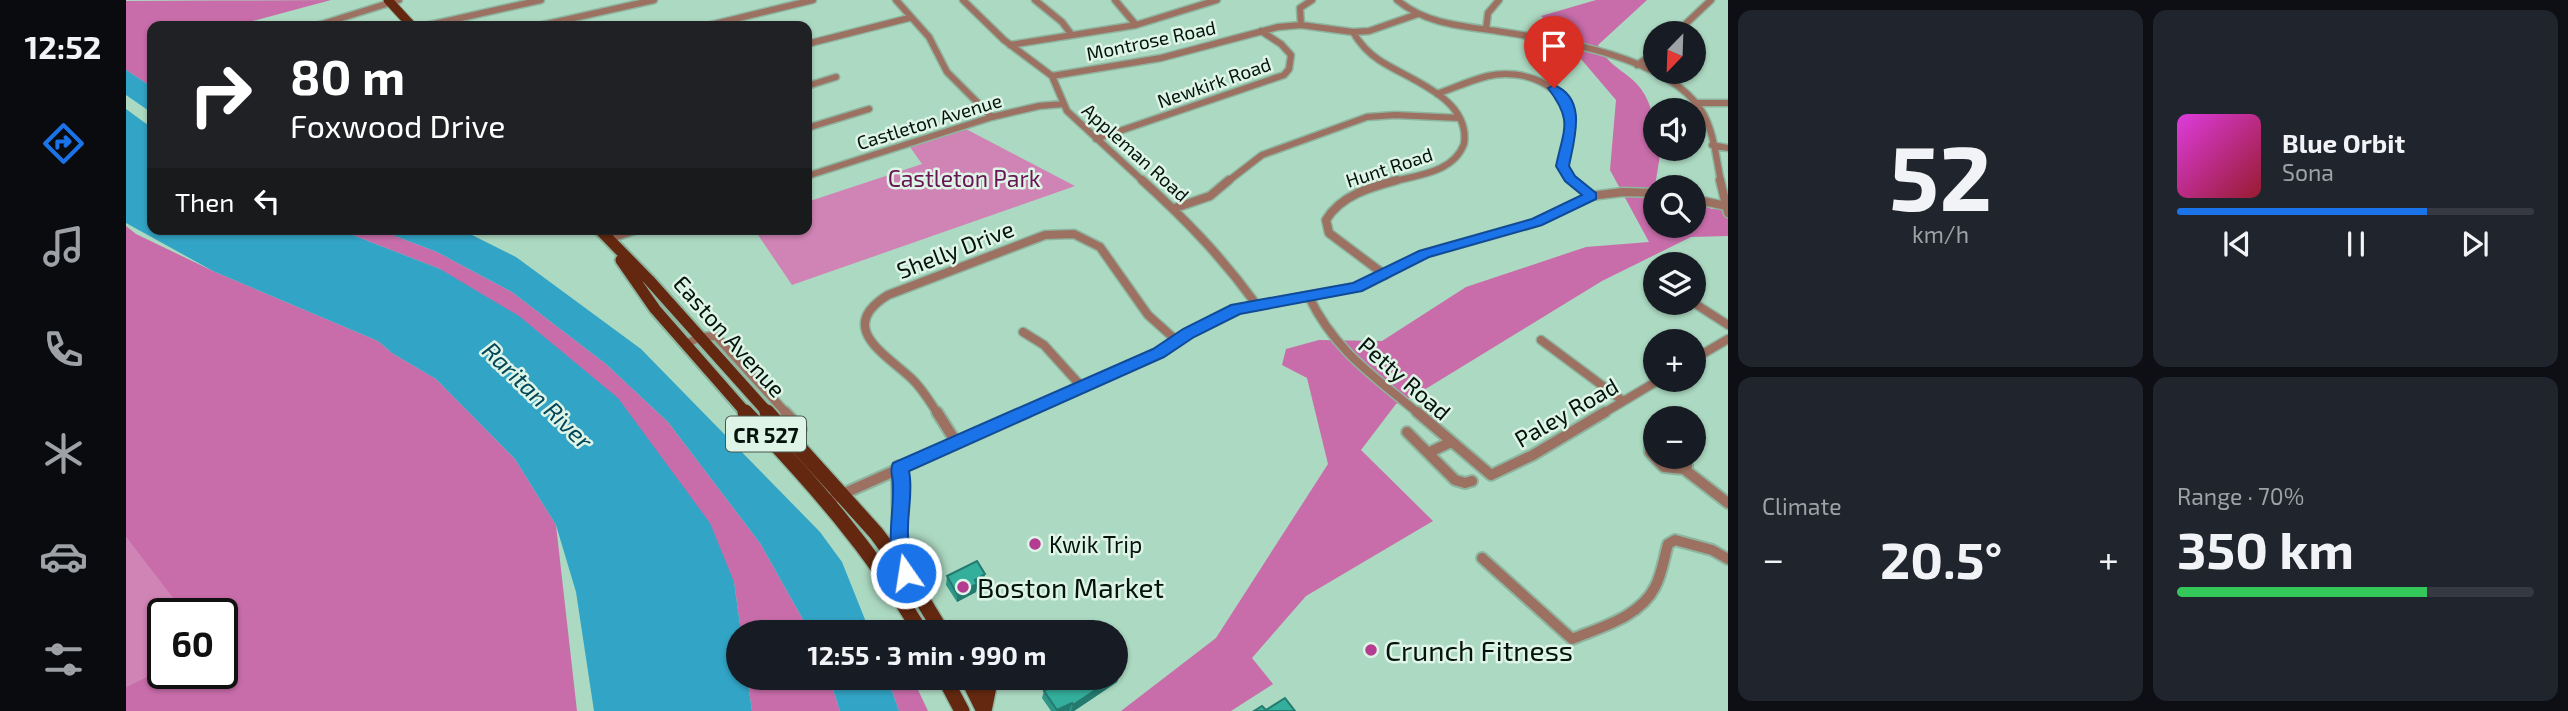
<!DOCTYPE html>
<meta charset="utf-8">
<style>
body{margin:0;font-family:"Exo 2",sans-serif;background:#20242c;color:#f1f3f6;height:100vh;display:flex;flex-direction:column;font-size:26px;white-space:nowrap}
*{box-sizing:border-box;margin:0}
p{font-size:23px;color:#9ea1a6}
.icon{flex:none;width:38px;height:38px;fill:none;stroke:currentColor;stroke-width:2;stroke-linecap:round;stroke-linejoin:round}
.map{position:relative;flex:1;overflow:hidden}
.drawer{display:flex;flex-direction:column;gap:10px;padding:10px;background:#0d0f14;width:840px}
.drawer>*{flex:none}
.guide{position:absolute;left:21px;top:21px;width:665px;height:214px;border-radius:14px;box-shadow:0 2px 5px #0004;background:#202124;color:#fff;overflow:hidden}
.needle{width:46px;rotate:203deg}
.fabs{position:absolute;left:1517px;top:21px;display:grid;gap:14px}
.fabs a{display:grid;place-items:center;width:63px;height:63px;border-radius:50%;background:#171b24;box-shadow:0 2px 5px #0004;font-size:35px}
.speed{position:absolute;left:21px;top:598px;display:flex;gap:14px;font-size:35px;font-weight:700;text-align:center}
.speed>*{display:grid;place-content:center;width:91px;height:91px;border-radius:50%;background:#171b24;box-shadow:0 2px 5px #0004;line-height:1}
.speed .limit{border:4px solid #111;border-radius:10px;background:#fff;color:#111}
.pin{position:absolute;display:grid;place-items:center;width:60px;height:60px;color:#fff;margin:-72px -30px;border-radius:50% 50% 50% 0;rotate:-45deg;box-shadow:0 0 7px #0007}
.pin .icon{rotate:45deg}
.me{position:absolute;width:77px;margin:-38px;rotate:347deg;stroke-linejoin:round;filter:drop-shadow(0 0 5px #0008)}
.turn{display:flex;align-items:center;gap:24px;height:147px;padding:0 28px;font-size:32px}
.turn .icon{width:91px;height:91px;stroke-width:2.5}
.turn b{display:block;font-size:49px;line-height:60px}
.then{display:flex;align-items:center;height:66px;padding:0 28px;background:#0003;gap:14px;font-size:26px}
.big{font-size:52px;font-weight:700;line-height:1.1}
.drawer .widget{flex:1;display:flex;flex-direction:column;justify-content:center;gap:10px;min-width:0;padding:0 24px;border-radius:14px;background:#20242c}
.drawer .dial{align-items:center;gap:0}
.dial b{font-size:91px;line-height:1}
.song{display:flex;align-items:center;gap:21px}
.cover{width:84px;height:84px;border-radius:10px;background:linear-gradient(135deg,hsl(300 70% 55%),hsl(350 70% 35%))}
.played{height:7px;border-radius:4px;background:linear-gradient(90deg,#1a73e8 70%,#363941 70%)}
.keys{display:flex;justify-content:space-around;direction:ltr}
.heat{display:flex;justify-content:space-between;align-items:center;font-size:38px;direction:ltr}
.charge{height:10px;border-radius:5px;background:linear-gradient(90deg,#34c759 70%,#363941 0)}
.drawer .tiles{flex:1;display:grid;gap:10px;grid-template-columns:repeat(2,1fr)}
.trip{position:absolute;left:600px;top:620px;width:402px;height:70px;border-radius:35px;background:#171b24;box-shadow:0 2px 5px #0004;font-weight:700;line-height:70px;text-align:center}
main{display:flex;flex:1;min-height:0}
.menu{display:flex;flex-direction:column;width:126px;justify-content:space-around;align-items:center;background:#090b0e;color:#9ea1a6}
.menu .icon{width:49px;height:49px}
.menu .selected{color:#1a73e8}
.menu b{font-size:32px;color:#f1f3f6}
.map>svg:first-child{display:block}
</style>
<main>
<nav class="menu">
<b>12:52</b>
<svg class="icon selected" aria-label="directions" viewBox="0 0 24 24"><path d="M12 3l9 9-9 9-9-9zM9 14v-3h6M13 9l2 2-2 2"/></svg>
<svg class="icon" aria-label="music" viewBox="0 0 24 24"><path d="M9 18V5l10-2v13"/><circle cx="6" cy="18" r="3"/><circle cx="16" cy="16" r="3"/></svg>
<svg class="icon" aria-label="phone" viewBox="0 0 24 24"><path d="M5 4h4l2 5-3 2q2 4 5 5l2-3 5 2v4C11 20 4 13 5 4z"/></svg>
<svg class="icon" aria-label="climate" viewBox="0 0 24 24"><path d="M12 3v18M4 7l16 10M4 17L20 7"/></svg>
<svg class="icon" aria-label="car" viewBox="0 0 24 24"><path d="M5 17H2v-5l4-1 3-4h7l3 4 3 1v5h-3M9 17h6M6 11h13"/><circle cx="7" cy="17" r="2"/><circle cx="17" cy="17" r="2"/></svg>
<svg class="icon" aria-label="filters" viewBox="0 0 24 24"><path d="M4 7h16M4 17h16"/><circle cx="9" cy="7" r="2"/><circle cx="15" cy="17" r="2"/></svg>
</nav>
<div class="map">
<svg width="1602" height="711" viewBox="0 0 1602 711">
<rect width="100%" height="100%" fill="#acd9c1"/>
<path fill="#d083b5" d="M 836,127 L 949,186 L 666,285 L 628,229 L 681,229 L 681,202 L 796,164 L 782,144 Z
M 0,537 L 59,612 L 58,614 L 37,614 L 37,663 L 34,670 L 0,687 Z"/>
<path fill="#c86daa" d="M 205,0 L 108,26 L 26,26 L 26,87 L 0,70 L 0,1 Z
M 1470,0 L 1521,0 L 1472,45 C 1484,69 1502,71 1515,89 C 1528,107 1529,127 1530,149 L 1535,149 L 1529,186 L 1532,187 L 1530,187 L 1530,226 L 1568,226 L 1568,202 L 1586,209 L 1602,205 L 1602,236 L 1565,237 L 1476,281 L 1293,393 L 1270,404 L 1235,450 L 1307,521 L 1180,596 L 1126,658 L 1147,684 L 1105,711 L 995,711 L 1090,638 L 1202,464 L 1181,378 L 1156,365 L 1160,349 L 1193,340 L 1256,341 L 1340,287 L 1460,247 L 1523,242 L 1484,170 L 1490,100 L 1449,52 L 1449,49 L 1415,16 Z
M 0,226 L 10,234 L 87,271 L 252,341 L 266,353 L 310,379 L 389,459 L 430,525 L 451,711 L 0,711 L 0,687 L 34,670 L 37,663 L 37,674 L 96,674 L 96,614 L 58,614 L 58,612 L 0,537 Z
M 211,229 L 251,229 L 311,252 L 386,292 L 480,364 L 542,422 L 634,543 L 684,632 L 615,632 L 608,582 L 314,269 Z
M 621,677 L 703,677 L 714,711 L 626,711 Z
M 761,677 L 786,677 L 802,711 L 773,711 Z"/>
<path fill="#32a4c5" d="M 0,70 L 26,87 L 26,113 L 0,95 Z
M 0,109 L 26,128 L 26,229 L 211,229 L 314,269 L 393,316 L 492,398 L 584,523 L 608,582 L 615,632 L 612,632 L 612,677 L 621,677 L 626,711 L 468,711 L 450,592 L 430,525 L 389,459 L 310,379 L 266,353 L 252,341 L 87,271 L 0,223 Z
M 251,229 L 334,229 L 390,257 L 515,349 L 694,532 L 716,562 L 744,632 L 684,632 L 634,543 L 542,422 L 480,364 L 386,292 L 311,252 Z
M 703,677 L 761,677 L 773,711 L 714,711 Z"/>
<g fill="none" stroke-linecap="round" stroke-linejoin="round">
<g stroke="#8eb5a0" stroke-width="9">
<path id="minor-far2" d="M 770,0 L 803,37 L 821,72 L 866,117
M 837,0 L 878,40 L 926,76 L 941,111 L 1018,182
M 909,0 L 936,22 L 945,34
M 989,0 L 1010,25
M 1271,0 C 1300,24 1335,26 1371,31 C 1430,40 1540,56 1575,110 C 1588,130 1590,158 1595,182
M 1175,25 L 1174,8 L 1186,0
M 190,26 L 273,0
M 299,26 L 415,0
M 412,26 L 528,0
M 580,26 L 687,0
M 1360,29 L 1362,13 L 1373,0
M 1227,32 C 1234,44 1241,52 1253,60 C 1283,80 1345,98 1338,144 C 1327,173 1291,175 1265,182
M 1550,33 L 1585,0
M 681,44 L 783,18
M 884,45 L 1010,25 L 1091,0
M 1511,65 L 1530,52
M 926,76 L 1035,58 L 1152,27 L 1175,25 L 1227,32 L 1243,31 L 1292,14
M 681,86 L 710,77
M 1311,94 C 1328,88 1345,80 1362,76 C 1396,68 1442,84 1445,124 C 1446,138 1439,152 1436,166 L 1447,182
M 1570,103 L 1602,103
M 681,128 L 743,109
M 970,139 L 1158,75 L 1163,69 L 1165,55 L 1155,44 L 1135,31
M 1586,145 L 1602,148
M 681,176 L 866,117 L 913,106 L 937,104
M 1101,182 L 1136,155 L 1241,117 L 1269,115 L 1333,118"/>
</g>
<g stroke="#8eb5a0" stroke-width="11">
<path id="minor-far1" d="M 1016,180 C 1060,220 1095,256 1130,304
M 1445,180 L 1465,196
M 1594,180 L 1602,213
M 1568,199 L 1600,206
M 1049,208 L 1084,196 L 1103,180
M 482,239 L 512,229
M 1530,271 L 1524,274 L 1530,278
M 1259,275 L 1203,233 L 1200,220 C 1215,195 1245,187 1271,180
M 1183,297 C 1210,352 1247,375 1293,414
M 1568,303 L 1602,325
M 897,332 L 918,345 L 955,386
M 1415,340 L 1497,401
M 560,344 L 574,337 L 590,336 L 661,414
M 1568,359 L 1602,339
M 812,414 C 804,402 796,388 785,378 C 758,353 710,327 762,295 L 919,235 L 948,234 L 974,247 L 1022,315 L 1051,341
M 897,414 L 1033,353 L 1063,333 L 1111,309 L 1231,287 L 1298,254 L 1411,222 L 1465,196 L 1497,192 L 1530,193
M 1476,414 L 1533,380"/>
</g>
<g stroke="#8eb5a0" stroke-width="14">
<path id="minor" d="M 659,412 L 675,429 L 669,443
M 811,412 L 830,442
M 1291,412 L 1365,475 L 1407,455 L 1479,412
M 1281,432 L 1329,480 L 1339,483 L 1346,481
M 1530,444 L 1524,448 L 1524,452 L 1538,467 L 1558,469 L 1561,466 L 1558,457
M 1302,453 L 1325,442
M 1558,469 L 1602,503
M 701,501 L 901,412
M 1356,558 L 1446,639 C 1475,627 1514,617 1529,587 C 1536,574 1538,558 1542,544 L 1549,540 L 1586,550 L 1602,559"/>
</g>
<g stroke="#8eb5a0" stroke-width="11">
<path id="major-far2" d="M 262,0 L 286,26"/>
</g>
<g stroke="#8eb5a0" stroke-width="15">
<path id="major-far1" d="M 473,229 L 523,280 L 643,414
M 495,260 L 529,309 L 621,414"/>
</g>
<g stroke="#8eb5a0" stroke-width="18">
<path id="major" d="M 619,412 C 687,483 744,548 795,632
M 641,412 L 750,533 L 780,573 L 816,632
M 773,468 L 774,541 L 778,566
M 818,677 L 836,711
M 841,677 L 858,711
M 858,711 L 865,677"/>
</g>
<use href="#minor-far2" stroke="#9d7161" stroke-width="6"/>
<use href="#minor-far1" stroke="#9d7161" stroke-width="8"/>
<use href="#minor" stroke="#9d7161" stroke-width="10"/>
<use href="#major-far2" stroke="#642810" stroke-width="9"/>
<use href="#major-far1" stroke="#642810" stroke-width="11"/>
<use href="#major" stroke="#642810" stroke-width="15"/>
</g>
<path fill="#2d9687" d="M 821,576 L 858,583 L 851,587 L 850,592 L 831,602 L 820,585 Z
M 994,674 L 991,682 L 948,711 L 925,711 L 916,698 L 918,691 Z"/>
<path fill="#247a6e" d="M 859,574 L 858,583 L 851,587 L 850,592 L 831,602 L 831,594 Z
M 994,674 L 991,682 L 948,711 L 945,711 L 947,705 Z
M 946,703 L 943,711 L 931,711 L 931,710 Z"/>
<path fill="#34af9d" stroke="#247a6e" stroke-width="2" d="M 851,561 L 859,574 L 849,580 L 851,584 L 831,594 L 821,576 Z
M 990,669 L 994,674 L 990,676 Z
M 943,677 L 989,677 L 947,705 L 946,703 L 931,710 L 918,691 Z
M 1159,698 L 1169,711 L 1128,711 L 1136,706 L 1140,710 Z"/>
<path fill="#1a73e8" stroke="#114b97" stroke-width="2" d="M 1428,85 C 1462,99 1448,139 1443,166 L 1449,176 L 1470,193 L 1470,199 L 1416,225 L 1303,257 L 1236,291 L 1114,314 L 1068,337 L 1038,357 L 783,471 C 787,490 782,509 782,528 C 781,544 785,558 790,573 L 787,579 L 780,582 L 773,579 C 758,546 768,519 767,484 C 767,476 763,471 767,463 L 1027,349 L 1057,329 L 1105,305 L 1227,283 L 1293,251 L 1406,219 L 1456,195 L 1439,181 L 1430,166 C 1438,128 1447,121 1422,88 Z"/>
<g fill="#b43c91" stroke="#def4e7" stroke-width="2.5">
<circle cx="909" cy="544" r="7"/>
<circle cx="837" cy="587" r="7"/>
<circle cx="1245" cy="650" r="7"/>
</g>
<g text-anchor="middle" dominant-baseline="central" stroke-width="5" stroke-linejoin="round" paint-order="stroke">
<g font-size="19" fill="#04130b" stroke="#def4e7">
<text transform="translate(1025 40) rotate(-12)">Montrose Road</text>
<text transform="translate(1088 82) rotate(-19)">Newkirk Road</text>
<text transform="translate(803 121) rotate(-17)">Castleton Avenue</text>
<text transform="translate(1010 152) rotate(42)">Appleman Road</text>
<text transform="translate(1263 167) rotate(-18)">Hunt Road</text>
</g>
<rect fill="#def4e7" stroke="#45564d" stroke-width="2" x="600" y="416.5" width="80" height="35" rx="5"/>
<g font-size="21" font-weight="bold" fill="#04130b">
<text x="640" y="434">CR 527</text>
</g>
<g font-size="23" fill="#681552" stroke="#def4e7">
<text x="838" y="178">Castleton Park</text>
</g>
<g font-size="23" fill="#04130b" stroke="#def4e7">
<text transform="translate(829 249) rotate(-21)">Shelly Drive</text>
<text transform="translate(604 336) rotate(48)">Easton Avenue</text>
<text transform="translate(1279 378) rotate(41)">Petty Road</text>
<text transform="translate(1440 412) rotate(-30)">Paley Road</text>
</g>
<g font-size="23" fill="#04130b" stroke="#def4e7" text-anchor="start">
<text x="923" y="544">Kwik Trip</text>
</g>
<g font-size="24" font-style="italic" fill="#024658" stroke="#def4e7">
<text transform="translate(412 395) rotate(44)">Raritan River</text>
</g>
<g font-size="28" fill="#04130b" stroke="#def4e7" text-anchor="start">
<text x="851" y="587">Boston Market</text>
<text x="1259" y="650">Crunch Fitness</text>
</g>
</g>
</svg>
<div class="fabs">
<a><svg class="needle" viewBox="-14 -14 28 28"><path d="M0-13l5 13h-10z" fill="#e53935"/><path d="M0 13l5-13h-10z" fill="#9ea1a6"/></svg></a>
<a><svg class="icon" aria-label="sound" viewBox="0 0 24 24"><path d="M4 9h4l5-4v14l-5-4H4zM17 9q2 3 0 6"/></svg></a>
<a><svg class="icon" aria-label="search" viewBox="0 0 24 24"><circle cx="10" cy="10" r="6"/><path d="M15 15l6 6"/></svg></a>
<a><svg class="icon" aria-label="layers" viewBox="0 0 24 24"><path d="M12 4l9 5-9 5-9-5zM3 14l9 5 9-5"/></svg></a>
<a>+</a>
<a>−</a>
</div>
<div class="speed"><div class="limit">60</div></div>
<div class="pin" style="left:1428px;top:88px;background:#d93025"><svg class="icon" aria-label="arrive" viewBox="0 0 24 24"><path d="M6 21V4h12l-3 4 3 4H6"/></svg></div>
<svg class="me" style="left:780px;top:573px" viewBox="-20 -20 40 40"><circle r="17" fill="#1a73e8" stroke="#fff" stroke-width="3"/><path d="M0-11L8 9 0 5-8 9z" fill="#fff"/></svg>
<div class="trip">12:55 · 3 min · 990 m</div>
<div class="guide">
<div class="turn"><svg class="icon" aria-label="right" viewBox="0 0 24 24"><path d="M7 20v-9h11M14 6l5 5-5 5"/></svg><div><b>80 m</b>Foxwood Drive</div></div>
<div class="then">Then<svg class="icon" aria-label="left" viewBox="0 0 24 24"><path d="M17 20v-9H6M10 6l-5 5 5 5"/></svg></div>
</div>
</div>
<section class="drawer">
<div class="tiles">
<div class="widget dial"><b>52</b><p>km/h</p></div>
<div class="widget">
<div class="song"><i class="cover"></i><div><b>Blue Orbit</b><p>Sona</p></div></div>
<div class="played"></div>
<div class="keys"><svg class="icon" aria-label="previous" viewBox="0 0 24 24"><path d="M18 5L8 12l10 7zM5 5v14"/></svg><svg class="icon" aria-label="pause" viewBox="0 0 24 24"><path d="M8 5v14M16 5v14"/></svg><svg class="icon" aria-label="next" viewBox="0 0 24 24"><path d="M6 5l10 7-10 7zM19 5v14"/></svg></div>
</div>
<div class="widget"><p>Climate</p>
<div class="heat"><a>−</a><b class="big">20.5°</b><a>+</a></div>
</div>
<div class="widget"><p>Range · 70%</p><b class="big">350 km</b><div class="charge"></div></div>
</div>
</section>
</main>
